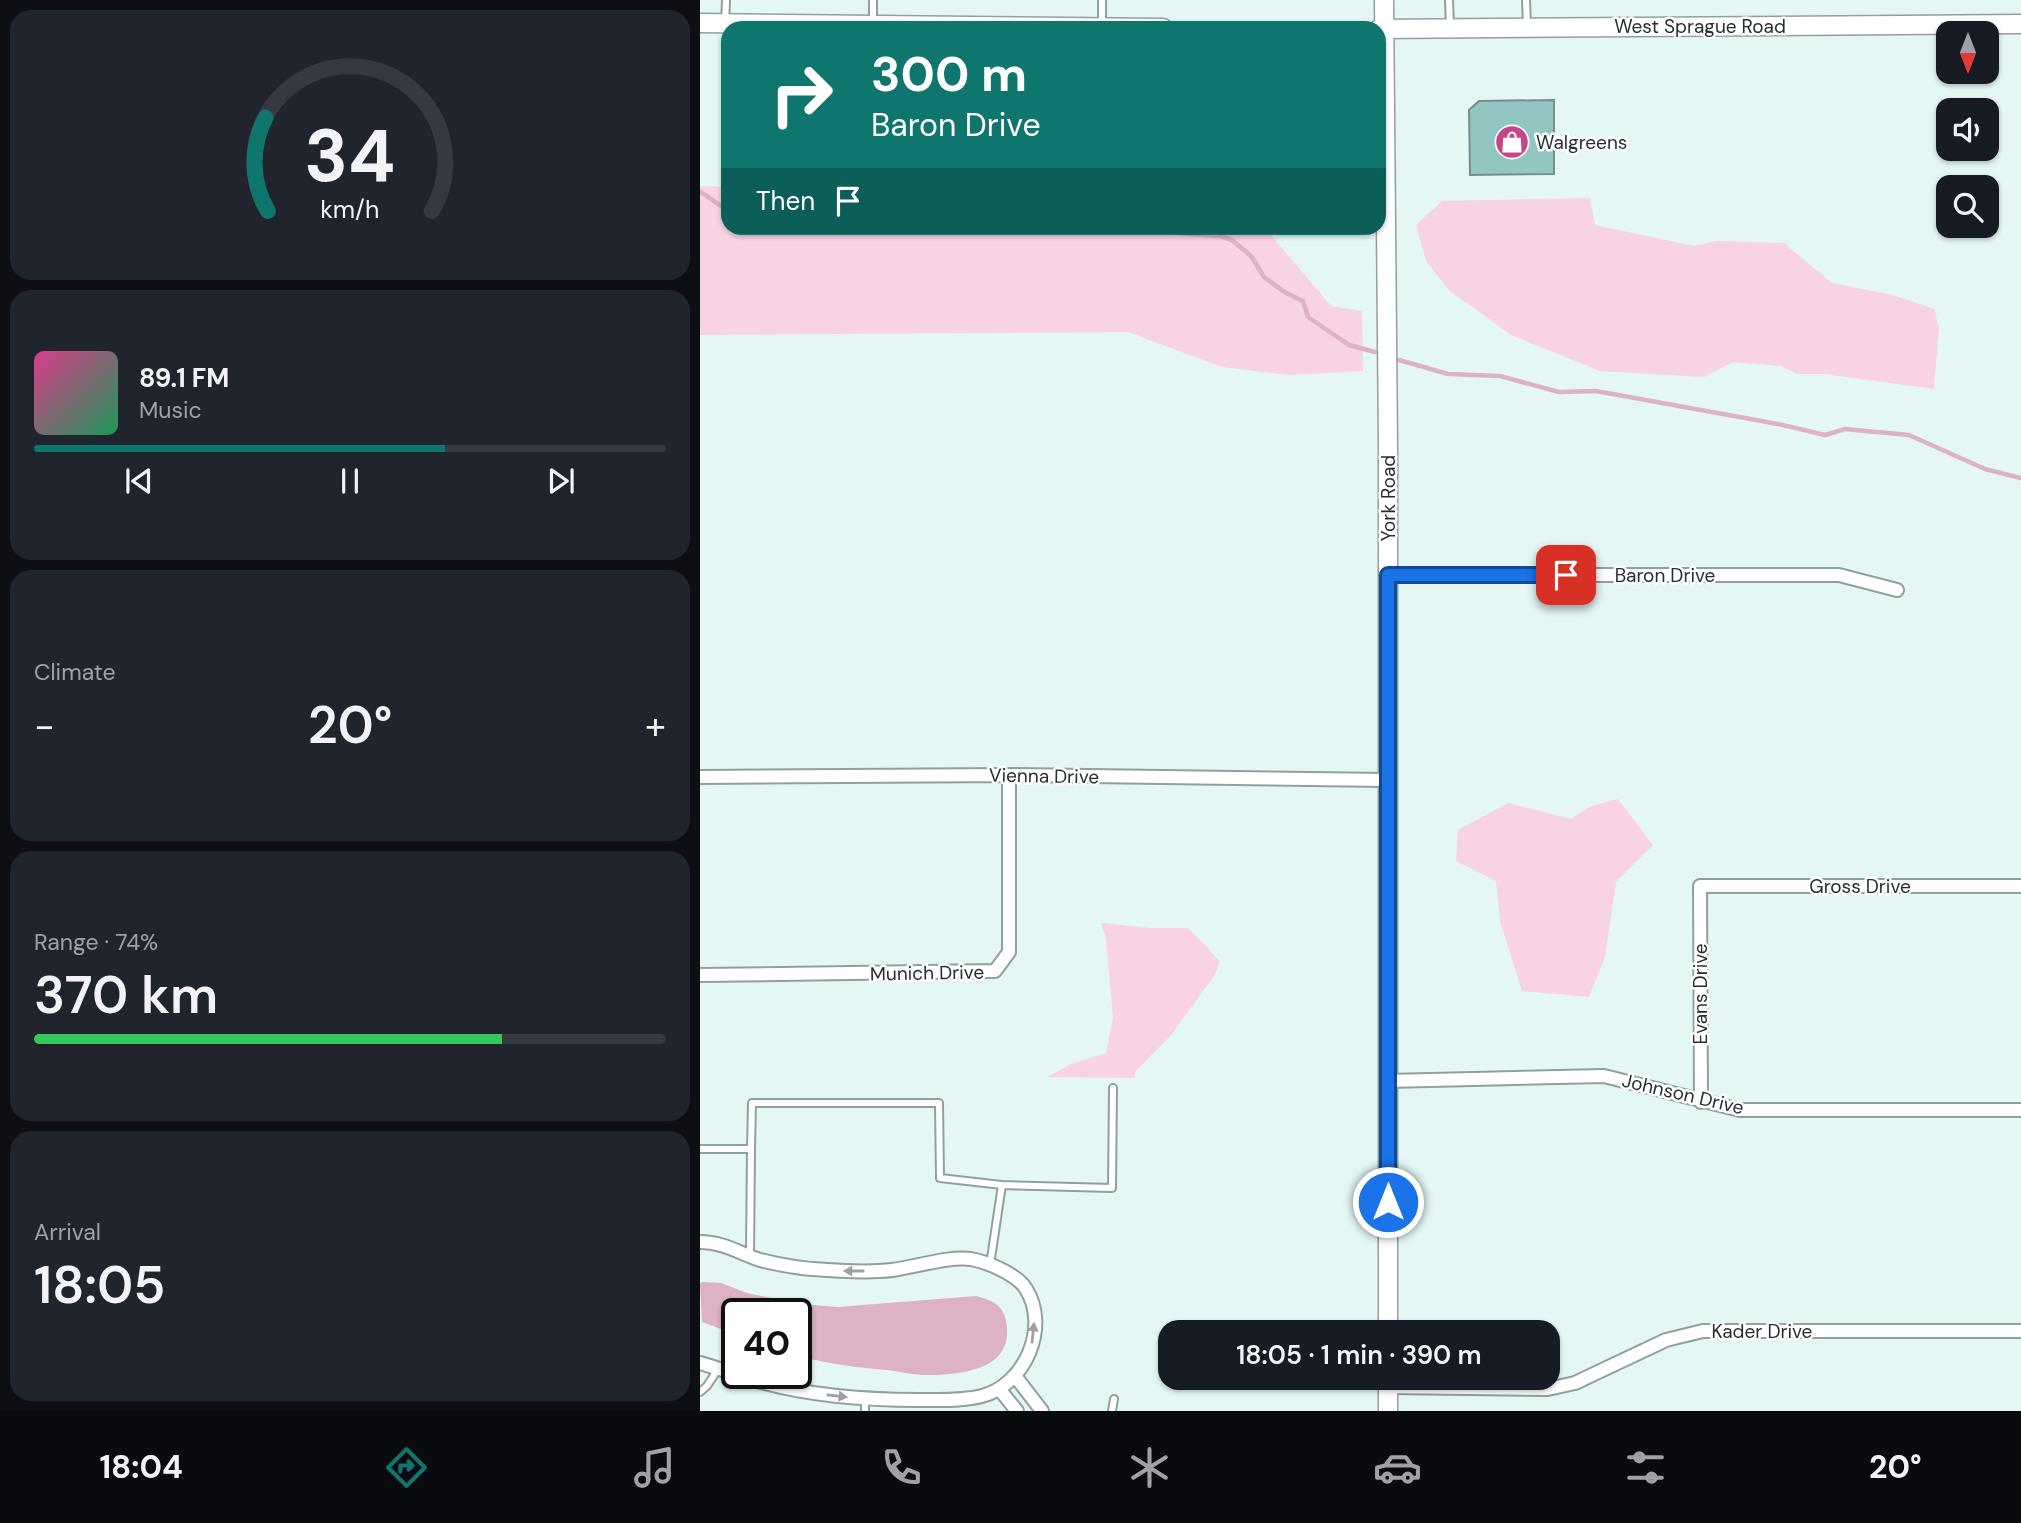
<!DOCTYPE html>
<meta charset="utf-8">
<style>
body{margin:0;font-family:"DM Sans",sans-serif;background:#20242c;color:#f1f3f6;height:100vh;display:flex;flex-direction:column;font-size:26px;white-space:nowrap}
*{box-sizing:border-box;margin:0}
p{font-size:23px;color:#9ea1a6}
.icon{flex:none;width:38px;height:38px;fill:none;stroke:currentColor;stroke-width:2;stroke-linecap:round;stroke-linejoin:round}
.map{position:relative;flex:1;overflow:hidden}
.side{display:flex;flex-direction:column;gap:10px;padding:10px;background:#0d0f14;width:700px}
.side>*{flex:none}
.guide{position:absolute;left:21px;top:21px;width:665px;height:214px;border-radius:21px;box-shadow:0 2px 5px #0004;background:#0f766e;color:#fff;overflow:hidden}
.needle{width:46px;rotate:180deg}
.tools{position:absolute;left:1236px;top:21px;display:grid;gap:14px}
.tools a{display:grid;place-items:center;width:63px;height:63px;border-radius:14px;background:#171b24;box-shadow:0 2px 5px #0004;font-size:35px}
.speed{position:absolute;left:21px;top:1298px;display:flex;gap:14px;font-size:35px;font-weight:700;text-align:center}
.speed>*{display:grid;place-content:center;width:91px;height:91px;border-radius:50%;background:#171b24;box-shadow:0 2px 5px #0004;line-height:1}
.speed .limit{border:4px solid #111;border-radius:10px;background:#fff;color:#111}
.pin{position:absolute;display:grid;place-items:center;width:60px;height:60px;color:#fff;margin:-30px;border-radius:14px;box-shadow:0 4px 10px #0006}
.me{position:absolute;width:77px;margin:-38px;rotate:0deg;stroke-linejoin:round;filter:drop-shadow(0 0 5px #0008)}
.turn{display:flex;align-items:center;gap:24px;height:147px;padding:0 35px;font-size:32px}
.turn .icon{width:91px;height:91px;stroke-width:2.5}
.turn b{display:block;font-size:49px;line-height:60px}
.then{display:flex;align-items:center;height:66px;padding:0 35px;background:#0003;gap:14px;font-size:26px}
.big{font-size:52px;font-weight:600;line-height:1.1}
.side .card{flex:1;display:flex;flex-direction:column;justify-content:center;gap:10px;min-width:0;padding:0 24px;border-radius:21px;background:#20242c}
.side .dial{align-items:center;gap:0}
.dial svg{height:182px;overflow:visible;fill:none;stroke:#363941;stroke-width:7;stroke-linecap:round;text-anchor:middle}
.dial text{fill:#f1f3f6;stroke:none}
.song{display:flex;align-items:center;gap:21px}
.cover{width:84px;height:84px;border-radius:10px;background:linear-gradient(135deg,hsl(330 70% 55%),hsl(150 70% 35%))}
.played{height:7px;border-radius:4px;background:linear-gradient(90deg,#0f766e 65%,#363941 65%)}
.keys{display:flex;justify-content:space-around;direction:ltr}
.heat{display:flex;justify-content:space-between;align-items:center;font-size:38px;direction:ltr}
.charge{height:10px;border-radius:5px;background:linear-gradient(90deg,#34c759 74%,#363941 0)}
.trip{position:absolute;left:458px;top:1320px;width:402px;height:70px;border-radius:21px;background:#171b24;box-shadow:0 2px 5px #0004;font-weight:600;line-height:70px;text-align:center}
.dock{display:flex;height:112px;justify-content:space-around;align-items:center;background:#090b0e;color:#9ea1a6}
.dock .icon{width:49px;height:49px}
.dock .selected{color:#0f766e}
.dock b{font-size:32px;color:#f1f3f6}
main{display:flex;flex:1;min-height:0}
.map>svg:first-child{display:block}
</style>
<main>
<section class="side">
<div class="card dial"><svg viewBox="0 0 100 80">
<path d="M14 69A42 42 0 1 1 86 69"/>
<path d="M14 69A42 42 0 0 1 13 28" stroke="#0f766e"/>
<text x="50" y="56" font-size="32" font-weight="700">34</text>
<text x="50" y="72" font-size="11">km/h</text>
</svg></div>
<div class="card">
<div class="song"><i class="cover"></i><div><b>89.1 FM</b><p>Music</p></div></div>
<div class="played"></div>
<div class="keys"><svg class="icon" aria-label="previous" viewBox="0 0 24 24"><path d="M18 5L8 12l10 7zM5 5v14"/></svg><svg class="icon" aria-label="pause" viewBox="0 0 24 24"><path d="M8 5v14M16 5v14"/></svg><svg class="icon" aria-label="next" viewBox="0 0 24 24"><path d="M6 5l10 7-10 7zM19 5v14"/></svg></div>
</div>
<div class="card"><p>Climate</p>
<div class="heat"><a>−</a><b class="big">20°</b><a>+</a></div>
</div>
<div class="card"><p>Range · 74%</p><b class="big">370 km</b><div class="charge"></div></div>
<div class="card"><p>Arrival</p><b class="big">18:05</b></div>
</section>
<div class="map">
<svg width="1321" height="1411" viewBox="0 0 1321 1411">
<rect width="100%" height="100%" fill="#e4f7f5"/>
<path fill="#f8d3e3" d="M 14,186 L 28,188 L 28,228 L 565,228 L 631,306 L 662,311 L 663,371 L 589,375 L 522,367 L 428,332 L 0,335 L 0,187 Z
M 890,198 L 895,225 L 994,246 L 1016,241 L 1084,243 L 1132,283 L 1193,295 L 1234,309 L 1239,328 L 1234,389 L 1124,374 L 1097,374 L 1081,366 L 1033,362 L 1004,377 L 900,371 L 811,335 L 750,291 L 726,261 L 716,225 L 742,201 Z
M 918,799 L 953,845 L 916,882 L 905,957 L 889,997 L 822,991 L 800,921 L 796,881 L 756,861 L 758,830 L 808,803 L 871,819 L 891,806 Z
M 401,923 L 450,928 L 488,928 L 508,948 L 520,962 L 514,976 L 471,1035 L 435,1072 L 435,1078 L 347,1077 L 371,1064 L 406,1053 L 413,1018 L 406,939 Z"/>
<path fill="#ddb2c4" d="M 2,1282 L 21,1283 L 47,1293 L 102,1304 L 138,1307 L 276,1296 C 291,1300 303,1304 306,1321 C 315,1366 270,1374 234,1375 C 214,1376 195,1370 176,1369 C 149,1367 123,1362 96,1356 L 96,1314 L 37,1314 L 37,1335 L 2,1322 L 0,1284 Z"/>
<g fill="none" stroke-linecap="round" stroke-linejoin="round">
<path stroke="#ddb2c4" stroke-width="4.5" d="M 0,192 C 11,197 17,206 28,209
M 258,228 L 266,228
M 429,228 L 448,231 L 520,236 L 532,240 L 551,256 L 564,277 L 586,293 L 603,301 L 608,317 L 649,345 L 675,352
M 699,360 L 748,374 L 800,376 L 859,392 L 896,391 L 1078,424 L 1125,435 L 1145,429 L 1209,435 L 1285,469 L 1321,478"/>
</g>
<path fill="#91c6c2" stroke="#7b8d8b" stroke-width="2" d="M 854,100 L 854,174 L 770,175 L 769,110 L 779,101 Z"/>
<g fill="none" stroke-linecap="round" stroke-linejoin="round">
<g stroke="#8fa19f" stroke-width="10">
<path id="lane" d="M 173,0 L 173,23
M 749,0 L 750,26
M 826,0 L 827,25
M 25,23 L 26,0
M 402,26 L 402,0
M 0,1149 L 51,1149 L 50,1255
M 51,1149 L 52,1103 L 239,1103 L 240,1178 L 302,1185 L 290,1265
M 302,1185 L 412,1188 L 413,1088
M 0,1392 L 7,1386 L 18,1369
M 165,1411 L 165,1399
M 412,1411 L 414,1399"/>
</g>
<g stroke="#8fa19f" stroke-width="16">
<path id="street" d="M 688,575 L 1139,575 L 1197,590
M 0,777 L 309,775 L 688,780
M 0,975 L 295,971 L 309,952 L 309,775
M 688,1081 L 904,1076 L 1040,1110 L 1321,1110
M 1001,1102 L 1000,886 L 1321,886
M 0,1242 C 23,1242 39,1253 60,1260 C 77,1264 95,1268 113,1269 C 138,1271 167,1273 192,1270 C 216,1267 248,1256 271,1259 C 287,1262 317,1274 326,1289 C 350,1327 325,1385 282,1396 C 262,1401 239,1400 219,1400 C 166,1400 111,1396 61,1382 C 40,1376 20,1369 0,1363
M 315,1376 L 342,1411
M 688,1387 L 848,1389 L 875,1383 L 966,1340 L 1003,1331 L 1321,1331
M 300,1390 L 317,1411"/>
</g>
<g stroke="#8fa19f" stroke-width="21">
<path id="secondary" d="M 684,0 L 688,448 L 688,1332
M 0,23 L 463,28
M 679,29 L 1321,24
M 688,1377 L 688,1411"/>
</g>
<use href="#lane" stroke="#fff" stroke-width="6"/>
<use href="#street" stroke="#fff" stroke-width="12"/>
<use href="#secondary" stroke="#fff" stroke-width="18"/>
</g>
<defs><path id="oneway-solid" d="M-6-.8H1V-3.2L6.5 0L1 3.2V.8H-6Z" transform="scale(1.75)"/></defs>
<g fill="#9ea1a1">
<use href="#oneway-solid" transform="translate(154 1271) rotate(180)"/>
<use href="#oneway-solid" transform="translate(333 1333) rotate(-84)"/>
<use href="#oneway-solid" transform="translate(137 1396) rotate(6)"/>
</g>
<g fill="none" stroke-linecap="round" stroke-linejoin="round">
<g stroke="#114b97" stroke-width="18">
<path id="route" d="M 688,1202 L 688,575 L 866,575"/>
</g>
<use href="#route" stroke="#1a73e8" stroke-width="12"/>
</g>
<defs>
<g id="shop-disc" transform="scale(1.75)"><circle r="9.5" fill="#c8458b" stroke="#fff"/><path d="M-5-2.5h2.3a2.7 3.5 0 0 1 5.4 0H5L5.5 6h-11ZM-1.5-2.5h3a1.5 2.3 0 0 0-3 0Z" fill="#fff"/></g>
</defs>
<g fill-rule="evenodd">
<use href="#shop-disc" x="812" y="142"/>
</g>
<g text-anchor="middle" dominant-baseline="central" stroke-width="5" stroke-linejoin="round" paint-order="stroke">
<g font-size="19" fill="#272e2e" stroke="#fff">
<text x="1000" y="26">West Sprague Road</text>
<text transform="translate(688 498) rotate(-90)">York Road</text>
<text x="965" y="575">Baron Drive</text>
<text transform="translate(344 776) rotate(1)">Vienna Drive</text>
<text x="1160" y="886">Gross Drive</text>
<text transform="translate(227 973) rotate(-1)">Munich Drive</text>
<text transform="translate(1000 994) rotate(-90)">Evans Drive</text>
<text transform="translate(983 1094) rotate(13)">Johnson Drive</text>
<text x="1062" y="1331">Kader Drive</text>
</g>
<g font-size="19" fill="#272e2e" stroke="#fff" text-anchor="start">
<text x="836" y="142">Walgreens</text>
</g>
</g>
</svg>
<div class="tools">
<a><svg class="needle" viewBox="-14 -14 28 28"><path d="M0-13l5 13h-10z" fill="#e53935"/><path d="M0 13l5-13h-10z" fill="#9ea1a6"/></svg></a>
<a><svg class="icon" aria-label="sound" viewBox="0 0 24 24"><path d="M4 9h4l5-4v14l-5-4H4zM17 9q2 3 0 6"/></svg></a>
<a><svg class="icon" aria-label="search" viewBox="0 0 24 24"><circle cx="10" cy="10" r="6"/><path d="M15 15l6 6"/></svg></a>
</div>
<div class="speed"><div class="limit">40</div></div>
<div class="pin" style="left:866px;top:575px;background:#d93025"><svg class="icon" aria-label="arrive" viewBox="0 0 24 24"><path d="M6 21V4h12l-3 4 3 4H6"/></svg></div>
<svg class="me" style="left:688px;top:1202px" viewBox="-20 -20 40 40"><circle r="17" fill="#1a73e8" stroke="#fff" stroke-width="3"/><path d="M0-11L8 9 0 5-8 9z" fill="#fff"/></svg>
<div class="trip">18:05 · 1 min · 390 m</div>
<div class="guide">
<div class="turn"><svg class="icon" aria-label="right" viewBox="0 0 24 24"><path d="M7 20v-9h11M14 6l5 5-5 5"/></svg><div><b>300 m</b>Baron Drive</div></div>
<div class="then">Then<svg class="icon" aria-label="arrive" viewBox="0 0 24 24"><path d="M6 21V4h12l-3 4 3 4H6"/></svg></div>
</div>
</div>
</main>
<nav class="dock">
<b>18:04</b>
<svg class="icon selected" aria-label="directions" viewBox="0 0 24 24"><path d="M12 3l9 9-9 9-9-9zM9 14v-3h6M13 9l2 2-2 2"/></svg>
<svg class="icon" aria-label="music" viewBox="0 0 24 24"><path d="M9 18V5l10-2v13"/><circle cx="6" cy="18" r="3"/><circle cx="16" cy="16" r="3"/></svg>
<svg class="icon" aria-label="phone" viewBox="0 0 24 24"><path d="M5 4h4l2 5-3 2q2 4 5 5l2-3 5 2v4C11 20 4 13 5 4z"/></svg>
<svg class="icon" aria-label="climate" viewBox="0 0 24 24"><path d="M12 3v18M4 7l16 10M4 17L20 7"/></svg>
<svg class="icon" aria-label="car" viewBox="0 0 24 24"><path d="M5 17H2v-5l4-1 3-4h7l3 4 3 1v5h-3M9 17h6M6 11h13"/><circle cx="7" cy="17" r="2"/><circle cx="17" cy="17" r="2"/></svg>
<svg class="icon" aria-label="filters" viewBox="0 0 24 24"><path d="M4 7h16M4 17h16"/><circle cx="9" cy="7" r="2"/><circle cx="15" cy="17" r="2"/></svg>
<b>20°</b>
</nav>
